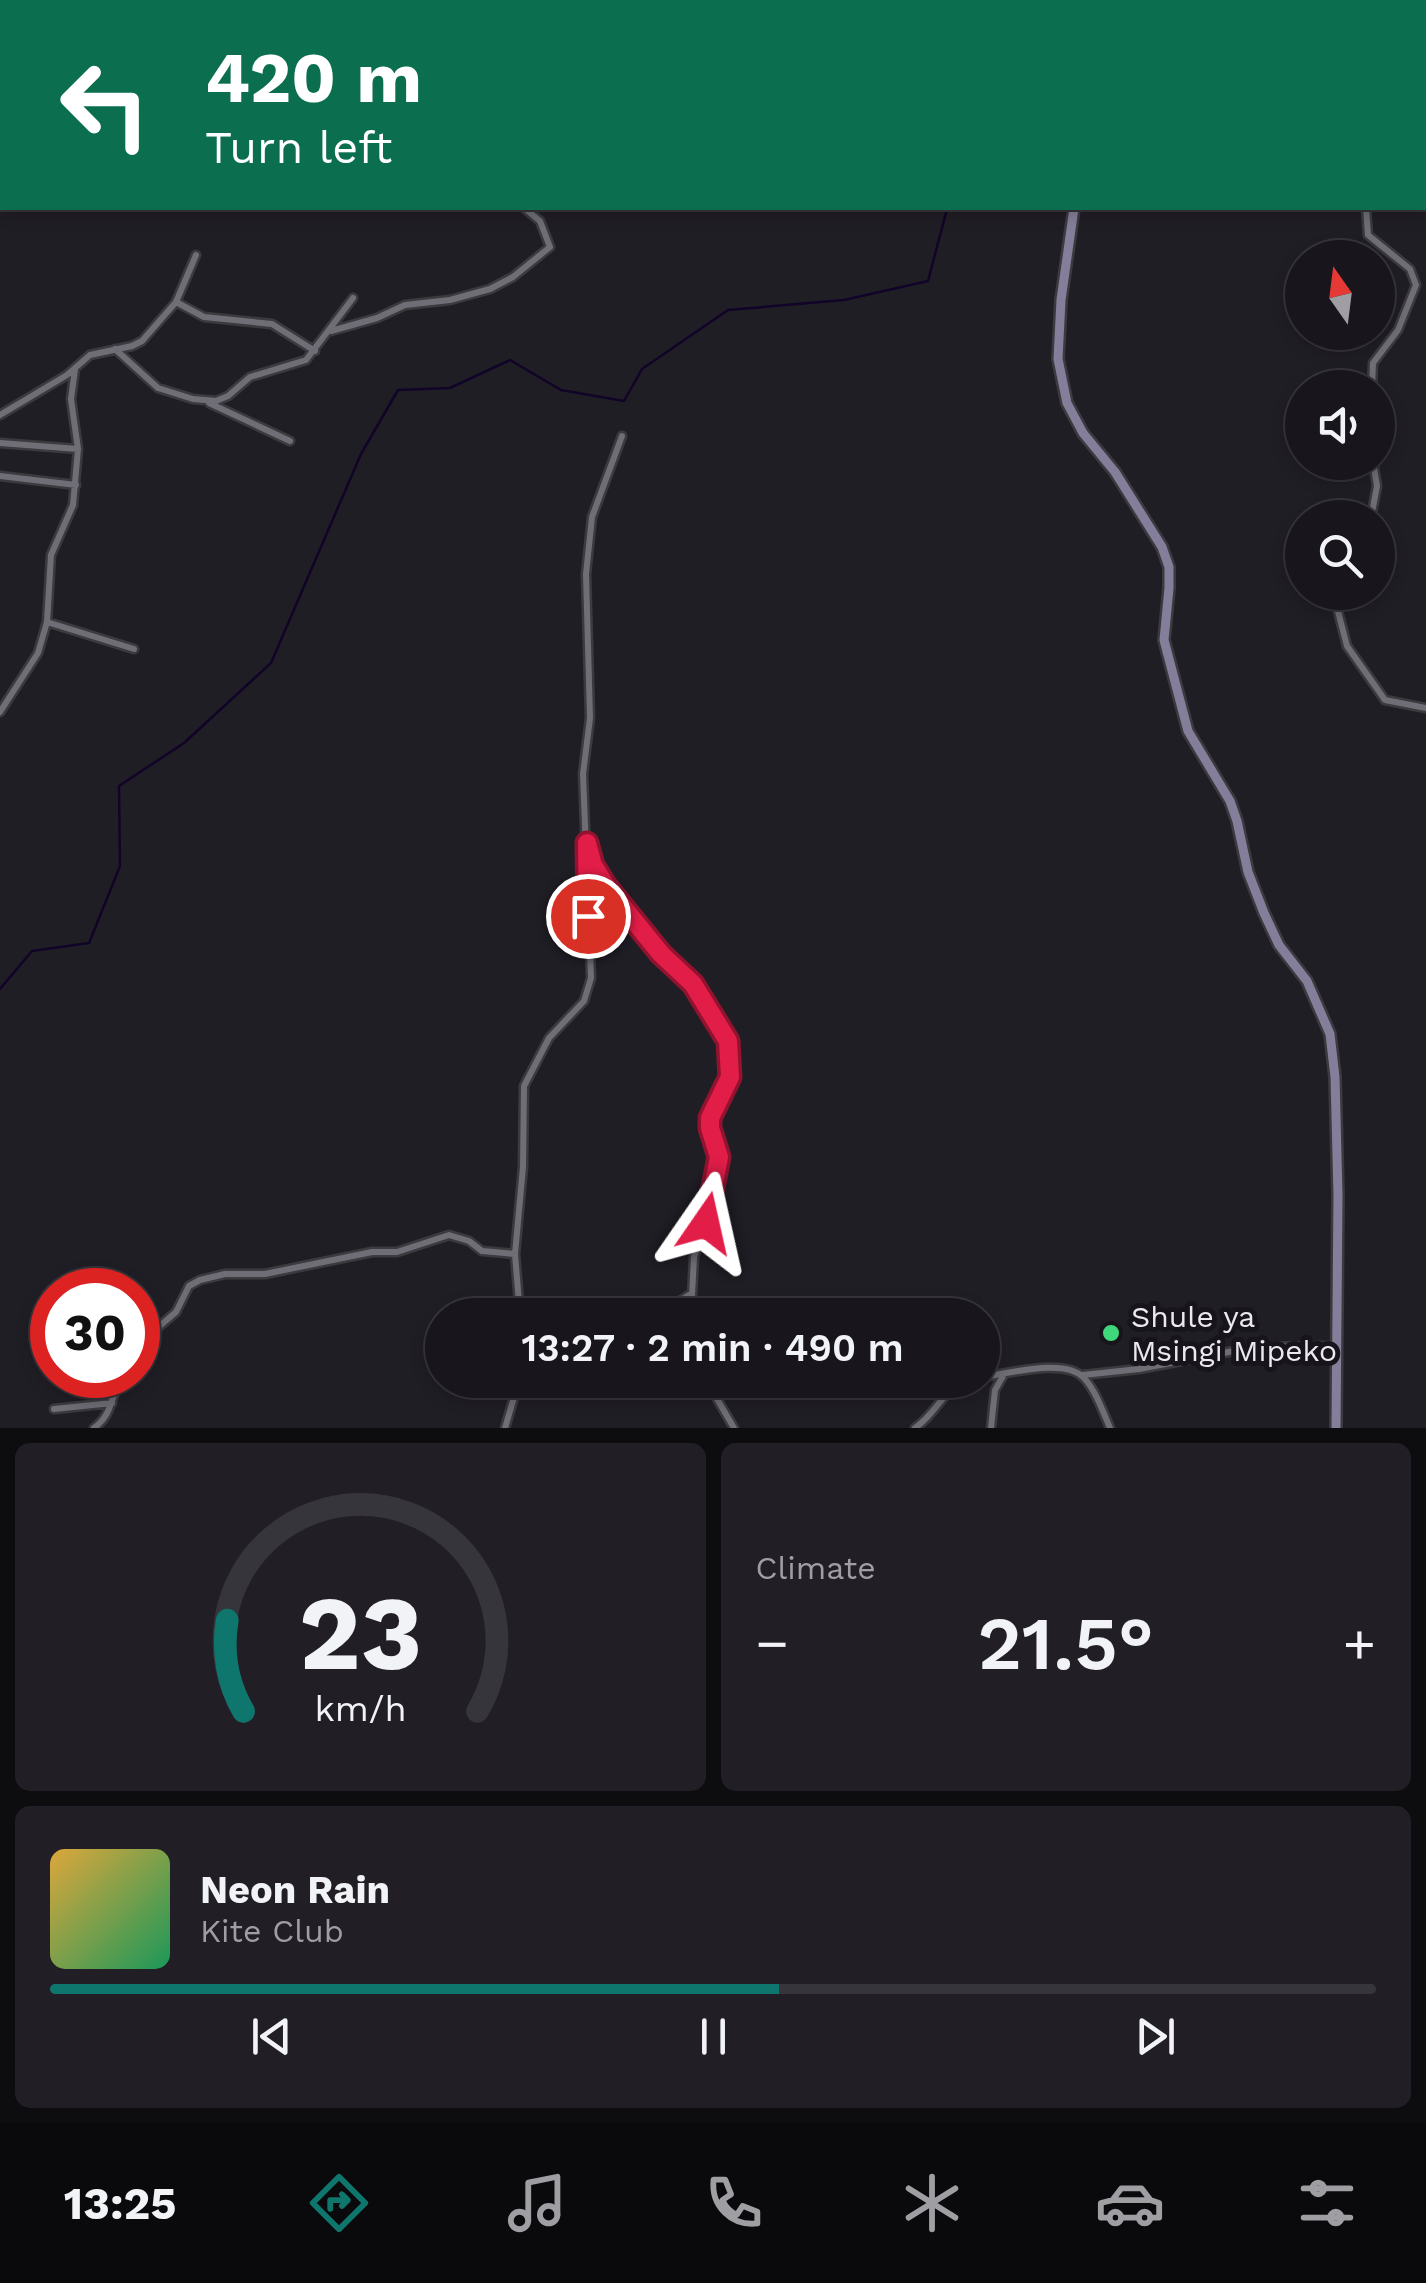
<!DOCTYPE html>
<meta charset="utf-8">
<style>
body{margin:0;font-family:"Work Sans",sans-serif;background:#211f25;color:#f1f3f6;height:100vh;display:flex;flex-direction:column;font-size:38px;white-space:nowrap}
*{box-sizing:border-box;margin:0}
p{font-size:32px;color:#9f9fa3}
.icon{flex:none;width:55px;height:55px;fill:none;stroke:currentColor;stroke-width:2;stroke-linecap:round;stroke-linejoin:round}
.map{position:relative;height:1428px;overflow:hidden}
.panel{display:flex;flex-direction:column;gap:15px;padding:15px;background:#0d0c0f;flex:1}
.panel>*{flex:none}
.hud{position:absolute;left:0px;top:0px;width:1428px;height:210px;box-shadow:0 5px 15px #0003,0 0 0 2px #36353b;background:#0b6e4f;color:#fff;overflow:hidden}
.needle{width:65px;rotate:346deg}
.buttons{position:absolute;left:1285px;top:240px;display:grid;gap:20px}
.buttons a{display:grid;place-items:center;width:110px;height:110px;border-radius:50%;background:#18161c;box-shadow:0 5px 15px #0003,0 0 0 2px #36353b;font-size:50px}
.speed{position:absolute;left:30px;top:1268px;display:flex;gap:20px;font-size:50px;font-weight:700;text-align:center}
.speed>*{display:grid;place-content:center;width:130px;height:130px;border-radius:50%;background:#18161c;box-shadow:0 5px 15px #0003,0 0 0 2px #36353b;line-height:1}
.speed .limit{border:15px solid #d22;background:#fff;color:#111}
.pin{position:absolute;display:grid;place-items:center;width:85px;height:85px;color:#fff;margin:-42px;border:5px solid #fff;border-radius:50%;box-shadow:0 2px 10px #0007}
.me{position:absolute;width:110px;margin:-55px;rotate:11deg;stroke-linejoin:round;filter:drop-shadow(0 0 8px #0008)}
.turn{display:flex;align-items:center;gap:35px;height:210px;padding:0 40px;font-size:45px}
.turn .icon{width:130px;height:130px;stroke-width:2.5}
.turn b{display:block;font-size:70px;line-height:85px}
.big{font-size:75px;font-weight:600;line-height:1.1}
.panel .widget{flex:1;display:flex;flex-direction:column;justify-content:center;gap:15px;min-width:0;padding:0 35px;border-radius:15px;background:#211f25}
.panel .dial{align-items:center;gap:0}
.dial svg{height:260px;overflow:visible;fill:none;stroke:#36353b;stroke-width:7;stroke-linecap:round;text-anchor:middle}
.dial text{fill:#f1f3f6;stroke:none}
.song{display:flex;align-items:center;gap:30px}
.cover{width:120px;height:120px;border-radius:15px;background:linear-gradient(135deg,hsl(40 70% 55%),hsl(150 70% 35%))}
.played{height:10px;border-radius:5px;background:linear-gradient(90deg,#0f766e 55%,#36353b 55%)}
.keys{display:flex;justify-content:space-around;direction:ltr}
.heat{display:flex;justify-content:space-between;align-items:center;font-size:55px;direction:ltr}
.panel .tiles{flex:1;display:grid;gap:15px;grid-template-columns:1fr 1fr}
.widget:last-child{grid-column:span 2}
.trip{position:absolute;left:425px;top:1298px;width:575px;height:100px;border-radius:50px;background:#18161c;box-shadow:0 5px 15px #0003,0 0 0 2px #36353b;font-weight:600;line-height:100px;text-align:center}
.tabs{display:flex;height:160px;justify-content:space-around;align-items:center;background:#0a090b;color:#9f9fa3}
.tabs .icon{width:70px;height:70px}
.tabs .current{color:#0f766e}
.tabs b{font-size:45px;color:#f1f3f6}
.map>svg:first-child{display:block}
</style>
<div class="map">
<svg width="1426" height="1428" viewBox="0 0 1426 1428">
<rect width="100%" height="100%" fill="#201e25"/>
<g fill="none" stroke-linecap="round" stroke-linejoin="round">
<path stroke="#120428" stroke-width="2.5" d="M 1018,0 L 1030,2
M 1008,2 L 1010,0
M 1058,2 L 1062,0
M 0,989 L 32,951 L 89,943 L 120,866 L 119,786 L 184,743 L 271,663 L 361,454 L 398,390 L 450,388 L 510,360 L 561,390 L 624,401 L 642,369 L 728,310 L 844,300 L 928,281 L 947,209 L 985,208"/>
<g stroke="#3b3a3f" stroke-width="11">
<path id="street" d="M 451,0 L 452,2
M 535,0 L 536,2
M 669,0 L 670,2
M 710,0 L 710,2
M 747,0 L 748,2
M 1197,0 L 1197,2
M 1337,0 L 1337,2
M 476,2 L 483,0
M 647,2 L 655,0
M 1221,2 L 1227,0
M 1425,53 L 1426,52
M 1425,142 L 1426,143
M 1366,208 L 1368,235 L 1410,269 L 1416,285 L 1398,330 L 1373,363 L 1372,388
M 176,302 L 204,317 L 272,324 L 315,351
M 331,331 L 377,318 L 405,305 L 450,300 L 490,289 L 513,277 L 550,247 L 540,221 L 524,208
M 115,349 L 158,388 L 193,399 L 216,401 L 228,396 L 250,377 L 306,360 L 353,298
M 209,403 L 290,441
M 1378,413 L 1378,439
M 0,415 L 67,375 L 90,355 L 132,346 L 142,341 L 176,302 L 196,255
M 0,443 L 78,449
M 0,476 L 76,485
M 1371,518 L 1377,486 L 1373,462
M 1333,592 L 1347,646 L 1385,700 L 1426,708
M 47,622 L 134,649
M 0,712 L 38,653 L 47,622 L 51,555 L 73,505 L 78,449 L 71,399 L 75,369
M 588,849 L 605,885 L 661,955 L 693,983 L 703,998 L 723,1030 L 731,1051 L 730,1077 L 710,1118 L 718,1167 L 706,1223 L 694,1257 L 691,1315
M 520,1315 L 515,1254 L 523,1167 L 524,1086 L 549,1038 L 584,1001 L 591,978 L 583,774 L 590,718 L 586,574 L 592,517 L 622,436
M 658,1315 L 689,1295
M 138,1357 L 148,1336 L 176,1312 L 189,1286 L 200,1280 L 225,1274 L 265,1274 L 372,1252 L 397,1252 L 449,1235 L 469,1241 L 482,1251 L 515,1254
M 1083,1375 L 1139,1369 L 1255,1347 L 1337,1346
M 982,1377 C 1008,1374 1065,1357 1084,1378 C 1096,1391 1103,1412 1110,1428
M 706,1380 L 734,1428
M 54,1409 L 112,1403
M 94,1428 C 114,1414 110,1393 124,1375
M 505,1428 L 519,1380
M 915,1428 C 935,1415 944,1389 965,1380
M 991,1428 L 995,1390 L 1003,1376"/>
</g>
<g stroke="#3b3a3f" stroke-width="14">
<path id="secondary" d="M 994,0 L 998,2
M 1074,208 L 1061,300 L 1058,359 L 1067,403 L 1083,433 L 1115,472 L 1162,547 L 1169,567 L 1169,588 L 1164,640 L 1188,731 L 1230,801 L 1237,821 L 1248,872 L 1264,913 L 1279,945 L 1307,981 L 1330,1034 L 1335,1077 L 1338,1195 L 1336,1428"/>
</g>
<use href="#street" stroke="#6f6d75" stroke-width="6"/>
<use href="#secondary" stroke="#857e9a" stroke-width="9"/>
</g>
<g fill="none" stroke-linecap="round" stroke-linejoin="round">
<g stroke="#92132f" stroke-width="25">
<path id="route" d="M 588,916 L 587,843 L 593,865 L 605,885 L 661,954 L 693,984 L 728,1041 L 730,1077 L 710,1118 L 710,1128 L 719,1157 L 706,1223"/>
</g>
<use href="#route" stroke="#e11d48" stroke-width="18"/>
</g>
<circle fill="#40d77c" stroke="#17151b" stroke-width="4" cx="1111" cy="1333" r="10"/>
<g text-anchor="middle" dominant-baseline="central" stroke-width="10" stroke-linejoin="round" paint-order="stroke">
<g font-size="30" fill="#eae9ee" stroke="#17151b" text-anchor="start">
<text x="1131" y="1316">Shule ya<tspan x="1131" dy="34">Msingi Mipeko</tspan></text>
</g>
</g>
</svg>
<div class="buttons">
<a><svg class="needle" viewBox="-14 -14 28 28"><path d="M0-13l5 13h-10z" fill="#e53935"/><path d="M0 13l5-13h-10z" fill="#9f9fa3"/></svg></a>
<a><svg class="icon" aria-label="sound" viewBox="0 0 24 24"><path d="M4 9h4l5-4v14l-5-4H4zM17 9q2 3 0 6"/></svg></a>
<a><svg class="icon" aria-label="search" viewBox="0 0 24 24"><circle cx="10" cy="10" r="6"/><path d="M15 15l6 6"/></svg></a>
</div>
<div class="speed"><div class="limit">30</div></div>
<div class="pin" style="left:588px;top:916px;background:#d93025"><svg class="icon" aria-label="arrive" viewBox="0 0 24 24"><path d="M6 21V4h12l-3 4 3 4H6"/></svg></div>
<svg class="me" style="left:706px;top:1223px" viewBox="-20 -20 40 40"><path d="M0-17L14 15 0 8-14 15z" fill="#e11d48" stroke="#fff" stroke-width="4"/></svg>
<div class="trip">13:27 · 2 min · 490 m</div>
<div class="hud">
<div class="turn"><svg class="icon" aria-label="left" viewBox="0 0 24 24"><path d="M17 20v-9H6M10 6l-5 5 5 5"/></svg><div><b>420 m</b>Turn left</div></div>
</div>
</div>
<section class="panel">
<div class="tiles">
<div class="widget dial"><svg viewBox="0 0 100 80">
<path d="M14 69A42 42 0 1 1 86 69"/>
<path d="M14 69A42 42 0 0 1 9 41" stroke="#0f766e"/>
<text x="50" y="56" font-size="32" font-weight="700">23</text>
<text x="50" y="72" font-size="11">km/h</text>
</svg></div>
<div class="widget"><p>Climate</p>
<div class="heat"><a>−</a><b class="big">21.5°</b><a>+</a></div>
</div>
<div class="widget">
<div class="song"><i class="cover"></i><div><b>Neon Rain</b><p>Kite Club</p></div></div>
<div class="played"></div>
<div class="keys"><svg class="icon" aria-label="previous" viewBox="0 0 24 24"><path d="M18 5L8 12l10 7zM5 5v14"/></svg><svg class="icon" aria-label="pause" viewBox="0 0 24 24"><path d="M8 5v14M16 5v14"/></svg><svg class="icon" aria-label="next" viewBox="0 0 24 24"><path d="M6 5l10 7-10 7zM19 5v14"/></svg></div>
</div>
</div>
</section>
<nav class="tabs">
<b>13:25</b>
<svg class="icon current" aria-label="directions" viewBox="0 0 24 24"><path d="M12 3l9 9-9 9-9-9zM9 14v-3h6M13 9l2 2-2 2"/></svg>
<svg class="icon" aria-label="music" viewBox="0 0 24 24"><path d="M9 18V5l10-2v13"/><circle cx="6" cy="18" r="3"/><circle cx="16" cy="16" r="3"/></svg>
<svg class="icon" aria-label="phone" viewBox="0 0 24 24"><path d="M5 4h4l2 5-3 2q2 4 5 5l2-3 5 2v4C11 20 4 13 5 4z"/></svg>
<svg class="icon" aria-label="climate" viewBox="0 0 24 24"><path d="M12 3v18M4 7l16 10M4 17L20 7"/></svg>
<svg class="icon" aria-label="car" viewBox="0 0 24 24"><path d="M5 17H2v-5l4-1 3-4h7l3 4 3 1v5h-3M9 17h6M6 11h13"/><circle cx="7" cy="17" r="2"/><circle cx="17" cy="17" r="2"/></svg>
<svg class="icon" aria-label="filters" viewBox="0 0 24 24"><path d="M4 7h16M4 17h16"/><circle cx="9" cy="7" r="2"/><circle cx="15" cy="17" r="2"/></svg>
</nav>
